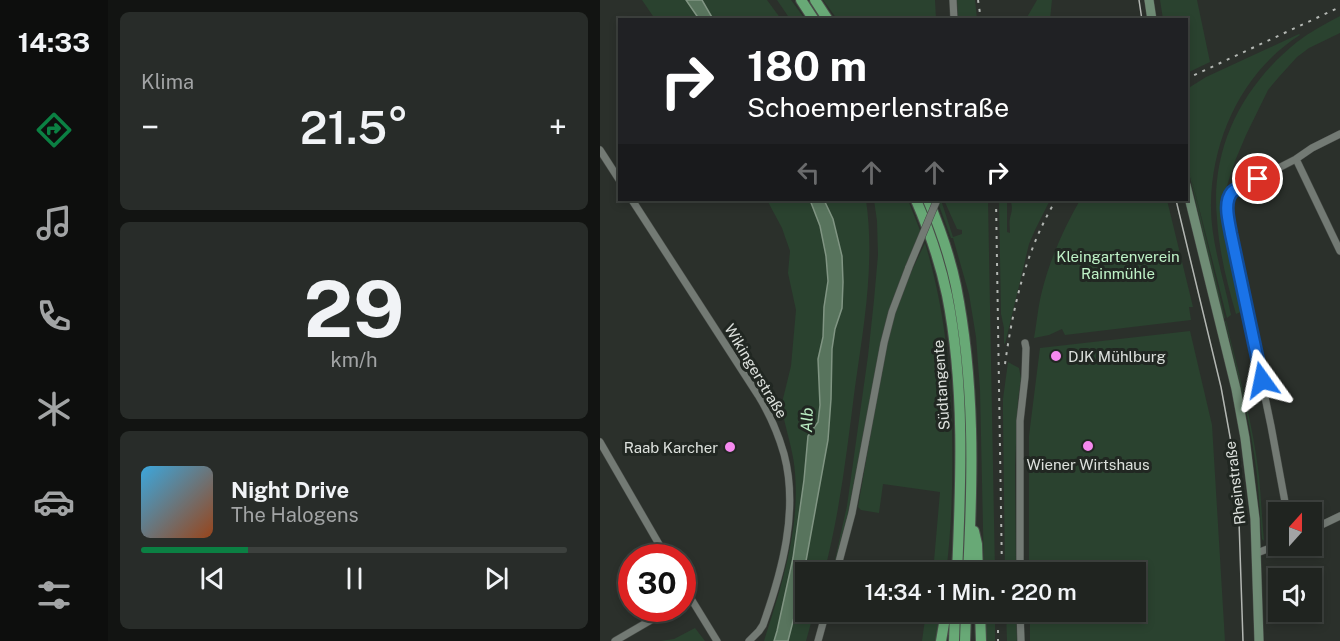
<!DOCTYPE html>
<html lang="de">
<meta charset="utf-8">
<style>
body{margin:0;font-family:"Public Sans",sans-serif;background:#282c29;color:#f1f3f6;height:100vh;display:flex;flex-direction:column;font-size:22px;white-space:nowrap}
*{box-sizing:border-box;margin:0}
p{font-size:20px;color:#a2a4a5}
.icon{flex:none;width:33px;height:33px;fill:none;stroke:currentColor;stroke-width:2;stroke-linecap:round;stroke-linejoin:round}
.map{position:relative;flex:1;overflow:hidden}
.side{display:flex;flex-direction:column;gap:12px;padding:12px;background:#121412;width:492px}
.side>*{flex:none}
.top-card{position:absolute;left:18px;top:18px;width:570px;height:183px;border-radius:0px;box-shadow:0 3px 9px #0003,0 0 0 2px #3d413e;background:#202124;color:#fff;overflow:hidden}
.needle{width:39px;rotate:21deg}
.fabs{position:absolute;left:668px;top:502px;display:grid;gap:12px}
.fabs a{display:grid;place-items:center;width:54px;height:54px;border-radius:0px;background:#202420;box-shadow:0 3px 9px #0003,0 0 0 2px #3d413e;font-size:30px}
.speed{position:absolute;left:18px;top:544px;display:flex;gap:12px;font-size:30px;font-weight:700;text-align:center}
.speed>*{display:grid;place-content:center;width:78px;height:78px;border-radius:50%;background:#202420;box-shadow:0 3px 9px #0003,0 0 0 2px #3d413e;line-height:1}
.speed .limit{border:9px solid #d22;background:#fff;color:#111}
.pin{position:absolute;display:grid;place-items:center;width:51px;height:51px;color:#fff;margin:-26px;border:3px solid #fff;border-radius:50%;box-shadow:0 2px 6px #0007}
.me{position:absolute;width:66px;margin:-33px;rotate:348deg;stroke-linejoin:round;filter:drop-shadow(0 0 4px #0008)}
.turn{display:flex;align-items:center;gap:21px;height:126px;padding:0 30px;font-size:27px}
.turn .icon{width:78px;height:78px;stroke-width:2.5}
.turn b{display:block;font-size:42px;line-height:51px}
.lanes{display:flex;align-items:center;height:57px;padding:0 30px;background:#0003;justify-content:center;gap:30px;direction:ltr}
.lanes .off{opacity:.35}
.big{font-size:45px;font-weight:600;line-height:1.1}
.side .tile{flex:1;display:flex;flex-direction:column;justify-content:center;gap:9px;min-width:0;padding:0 21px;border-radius:9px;background:#282c29}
.side .dial{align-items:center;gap:0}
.dial b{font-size:78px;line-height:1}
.song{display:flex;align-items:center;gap:18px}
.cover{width:72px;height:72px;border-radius:9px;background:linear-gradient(135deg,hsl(200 70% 55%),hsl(20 70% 35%))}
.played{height:6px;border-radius:3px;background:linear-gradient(90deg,#0b8043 25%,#3d413e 25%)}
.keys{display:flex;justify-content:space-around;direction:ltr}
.heat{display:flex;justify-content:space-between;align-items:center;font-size:33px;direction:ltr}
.trip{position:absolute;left:195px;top:562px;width:351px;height:60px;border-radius:0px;background:#202420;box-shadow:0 3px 9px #0003,0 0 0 2px #3d413e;font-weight:600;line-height:60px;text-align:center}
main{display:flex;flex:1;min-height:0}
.menu{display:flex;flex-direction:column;width:108px;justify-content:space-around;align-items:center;background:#0d0e0d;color:#a2a4a5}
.menu .icon{width:42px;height:42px}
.menu .active{color:#0b8043}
.menu b{font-size:27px;color:#f1f3f6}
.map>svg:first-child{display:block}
</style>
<main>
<nav class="menu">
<b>14:33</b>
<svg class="icon active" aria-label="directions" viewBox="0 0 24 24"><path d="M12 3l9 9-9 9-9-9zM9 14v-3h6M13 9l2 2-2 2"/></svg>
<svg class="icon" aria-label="music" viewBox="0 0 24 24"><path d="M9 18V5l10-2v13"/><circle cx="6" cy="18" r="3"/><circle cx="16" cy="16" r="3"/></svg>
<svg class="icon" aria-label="phone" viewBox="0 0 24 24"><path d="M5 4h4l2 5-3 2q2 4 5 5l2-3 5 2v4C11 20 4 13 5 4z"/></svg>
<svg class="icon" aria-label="climate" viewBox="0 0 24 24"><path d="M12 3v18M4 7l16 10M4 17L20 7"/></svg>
<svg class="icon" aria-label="car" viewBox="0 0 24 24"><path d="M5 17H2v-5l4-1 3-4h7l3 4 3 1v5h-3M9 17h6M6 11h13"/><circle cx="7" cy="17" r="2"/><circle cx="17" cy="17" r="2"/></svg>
<svg class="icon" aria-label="filters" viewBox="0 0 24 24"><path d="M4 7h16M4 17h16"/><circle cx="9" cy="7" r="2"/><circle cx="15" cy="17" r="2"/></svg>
</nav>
<section class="side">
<div class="tile"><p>Klima</p>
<div class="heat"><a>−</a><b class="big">21.5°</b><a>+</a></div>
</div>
<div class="tile dial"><b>29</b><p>km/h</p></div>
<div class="tile">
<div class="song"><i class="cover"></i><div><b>Night Drive</b><p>The Halogens</p></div></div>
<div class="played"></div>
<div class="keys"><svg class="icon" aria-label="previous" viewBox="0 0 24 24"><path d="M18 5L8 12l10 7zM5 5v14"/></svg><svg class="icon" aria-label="pause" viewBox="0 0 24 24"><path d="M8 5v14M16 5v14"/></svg><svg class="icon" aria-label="next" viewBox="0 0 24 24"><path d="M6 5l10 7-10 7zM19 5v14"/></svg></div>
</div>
</section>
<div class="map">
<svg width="740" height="641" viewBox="0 0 740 641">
<rect width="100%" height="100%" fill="#2b302b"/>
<path fill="#2a422f" d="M 42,0 L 167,0 L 181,19 L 55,19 Z
M 177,0 L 191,0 L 205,19 L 190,19 Z
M 223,0 L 335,0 L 336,19 L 237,19 Z
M 357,0 L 375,0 L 377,19 L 358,19 Z
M 437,0 L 452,0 L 450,19 L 426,19 Z
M 560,0 L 597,0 L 610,62 L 587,73 L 586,20 L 563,19 Z
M 740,16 L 740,33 L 709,48 L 697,57 L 678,78 L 668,90 L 646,135 L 635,161 L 623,198 L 623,217 L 641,312 L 636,314 C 627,283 619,251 617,219 C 610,149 642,86 697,42 C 710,32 725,24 740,16 Z
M 699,34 L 700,35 C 644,70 612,137 611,203 C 610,240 624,279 631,315 L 627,318 L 590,172 L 625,318 L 623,319 L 587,164 L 587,89 L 606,77 Z
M 167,200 L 266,200 C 275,262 264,325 255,387 C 247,450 240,512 224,573 L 206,573 L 206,612 L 214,612 L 206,641 L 164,641 C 181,588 200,530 195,473 C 194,455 188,437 184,419 L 179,415 L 191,366 L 196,310 L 188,273 L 190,251 L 182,228 Z
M 274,200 L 308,200 L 321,233 L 292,301 L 283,332 L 248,513 L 232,573 L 247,506 L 268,356 L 274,300 L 278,255 L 277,221 Z
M 337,200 L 341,200 L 353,237 L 362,234 L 362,230 L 357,229 L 344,200 L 388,200 L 395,573 L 384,573 L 380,390 L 376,337 L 369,294 L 353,238 L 351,238 Z
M 399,200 L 407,200 L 407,232 L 410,233 C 410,229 409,223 410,218 C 412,211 413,207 410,200 L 450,200 L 435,230 L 429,244 L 405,344 L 404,343 L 404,328 L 401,314 Z
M 480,200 L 567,200 L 593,307 L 589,307 L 591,320 L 465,335 L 462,329 L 449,335 L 434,338 C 437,322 438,306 442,291 C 450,259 464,228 480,200 Z
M 325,243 C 344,306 350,364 352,430 C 353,478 352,526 346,573 L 333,573 L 340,492 L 283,484 L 279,513 L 261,510 L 258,507 L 286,345 L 294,314 L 303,289 Z
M 625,321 L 626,321 C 638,372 653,423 659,476 C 661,498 662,519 664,541 L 662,539 C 660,518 659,496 657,475 C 651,423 637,372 625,321 Z
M 590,331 L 612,425 L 625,641 L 430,641 L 430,612 L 536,612 L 536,573 L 429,573 L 429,436 L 440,348 Z
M 408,362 L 419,368 L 421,378 L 418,400 L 415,466 L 416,573 L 405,573 L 403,414 L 403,399 Z
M 326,612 L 340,612 L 336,641 L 322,641 Z
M 385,612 L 395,612 L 395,641 L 386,641 Z
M 406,612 L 416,612 L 417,641 L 407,641 Z
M 95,628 L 105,641 L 60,641 L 74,639 Z"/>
<path fill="#58745d" stroke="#809583" stroke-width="1.5" d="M 86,0 L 102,0 L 113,19 L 99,19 Z
M 210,200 L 224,200 L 233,219 L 242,256 L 243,282 L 242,308 L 235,329 L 232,349 L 231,399 L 228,440 L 200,594 L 188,641 L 174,641 L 177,631 L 193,558 L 204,480 L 208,436 L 218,422 L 220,405 L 218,359 L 223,337 L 224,307 L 228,281 L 226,256 L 220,226 Z"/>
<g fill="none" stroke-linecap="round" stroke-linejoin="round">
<g stroke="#484c48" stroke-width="8">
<path id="minor" d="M 353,0 L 354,20
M 0,150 L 20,181
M 696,159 L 740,251
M 32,200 L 158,395 C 169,413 178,433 184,454 C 199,510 182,572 163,625 L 159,631 L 149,641
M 0,442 L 67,558
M 687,513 L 671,426 L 631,234 C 629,219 623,201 636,190 L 696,159 L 712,148 L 740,134
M 711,530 L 740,516
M 657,553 L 678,545
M 236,573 L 252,513 L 284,343 L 292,312 L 309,267
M 420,573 L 420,421 L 425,377 L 426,348 L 425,343
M 82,584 L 117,641
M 420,612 L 421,641
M 15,641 L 70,609
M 218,641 L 226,612"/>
</g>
<g stroke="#484c48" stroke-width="10">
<path id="secondary" d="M 549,0 L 552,20
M 586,185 L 636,389 L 645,438 L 655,519 L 659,641"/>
</g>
<g stroke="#484c48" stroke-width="12">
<path id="trunk" d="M 201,0 L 214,20
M 215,0 L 228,20
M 316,200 C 329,230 340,262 347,295 C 365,385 361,482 357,573
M 328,200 C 340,228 350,257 356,286 C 375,381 373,477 368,573
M 374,531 L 377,544 L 378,573
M 380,612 L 381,641
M 341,641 L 346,612
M 354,641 L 355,612
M 365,641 L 366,612"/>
</g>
<use href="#minor" stroke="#737a74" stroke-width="7"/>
<use href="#secondary" stroke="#6f8c75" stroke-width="9"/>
<use href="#trunk" stroke="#68a976" stroke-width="10"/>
<path stroke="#b3b7b3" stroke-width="1.5" d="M 539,0 L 542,20
M 576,200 L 621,387 L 633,453 L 639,521 L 643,641"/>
<path stroke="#b3b7b3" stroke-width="2" stroke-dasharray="3 6" stroke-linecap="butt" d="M 378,0 L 381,20
M 586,79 L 740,7
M 396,200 L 402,573
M 405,364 C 413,307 426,249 456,200
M 398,612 L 398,641"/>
<g stroke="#484c48" stroke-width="8" stroke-linecap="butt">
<path id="minor-bridge" d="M 309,267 L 337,200"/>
</g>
<use href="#minor-bridge" stroke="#737a74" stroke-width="7"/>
</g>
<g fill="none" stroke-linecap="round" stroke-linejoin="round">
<g stroke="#114b97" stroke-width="15">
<path id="route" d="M 658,179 C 650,183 639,186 632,192 C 623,202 629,222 631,234 L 662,380"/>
</g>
<use href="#route" stroke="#1a73e8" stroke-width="10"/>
</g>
<g fill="#f589ee" stroke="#212722" stroke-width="2">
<circle cx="456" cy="356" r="6"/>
<circle cx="488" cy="446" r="6"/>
<circle cx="130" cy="447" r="6"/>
</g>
<g text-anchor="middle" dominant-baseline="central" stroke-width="6" stroke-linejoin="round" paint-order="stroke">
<g font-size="15" fill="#bff2c7" stroke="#212722">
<text x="518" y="256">Kleingartenverein<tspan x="518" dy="17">Rainmühle</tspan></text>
</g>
<g font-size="15" fill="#dde1dd" stroke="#212722" text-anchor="start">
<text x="468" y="356">DJK Mühlburg</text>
<text x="118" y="447" text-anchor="end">Raab Karcher</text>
<text x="488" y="464" text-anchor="middle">Wiener Wirtshaus</text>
</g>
<g font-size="15" fill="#dde1dd" stroke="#212722">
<text transform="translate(156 371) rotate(59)">Wikingerstraße</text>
<text transform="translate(341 385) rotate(-94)">Südtangente</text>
<text transform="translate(635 483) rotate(-97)">Rheinstraße</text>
</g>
<g font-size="16" font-style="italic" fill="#bcefc4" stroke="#212722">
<text transform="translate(207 420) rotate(-88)">Alb</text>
</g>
</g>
</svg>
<div class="fabs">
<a><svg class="needle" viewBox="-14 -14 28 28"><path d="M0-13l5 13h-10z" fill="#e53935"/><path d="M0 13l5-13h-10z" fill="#a2a4a5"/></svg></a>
<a><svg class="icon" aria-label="sound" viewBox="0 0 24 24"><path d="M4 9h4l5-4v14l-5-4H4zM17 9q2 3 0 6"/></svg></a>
</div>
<div class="speed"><div class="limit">30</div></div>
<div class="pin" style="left:658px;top:179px;background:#d93025"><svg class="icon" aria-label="arrive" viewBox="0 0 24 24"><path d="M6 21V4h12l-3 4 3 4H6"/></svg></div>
<svg class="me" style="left:662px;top:380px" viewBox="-20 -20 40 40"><path d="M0-17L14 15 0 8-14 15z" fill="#1a73e8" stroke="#fff" stroke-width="4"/></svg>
<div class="trip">14:34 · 1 Min. · 220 m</div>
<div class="top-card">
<div class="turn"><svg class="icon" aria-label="right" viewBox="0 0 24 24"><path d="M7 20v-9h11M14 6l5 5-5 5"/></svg><div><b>180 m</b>Schoemperlenstraße</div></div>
<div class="lanes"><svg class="icon off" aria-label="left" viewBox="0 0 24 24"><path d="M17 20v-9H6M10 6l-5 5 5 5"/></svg><svg class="icon off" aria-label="ahead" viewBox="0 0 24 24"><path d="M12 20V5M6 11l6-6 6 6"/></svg><svg class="icon off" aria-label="ahead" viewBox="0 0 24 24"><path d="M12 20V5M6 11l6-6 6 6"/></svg><svg class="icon" aria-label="right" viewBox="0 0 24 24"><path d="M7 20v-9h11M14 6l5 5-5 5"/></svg></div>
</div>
</div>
</main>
